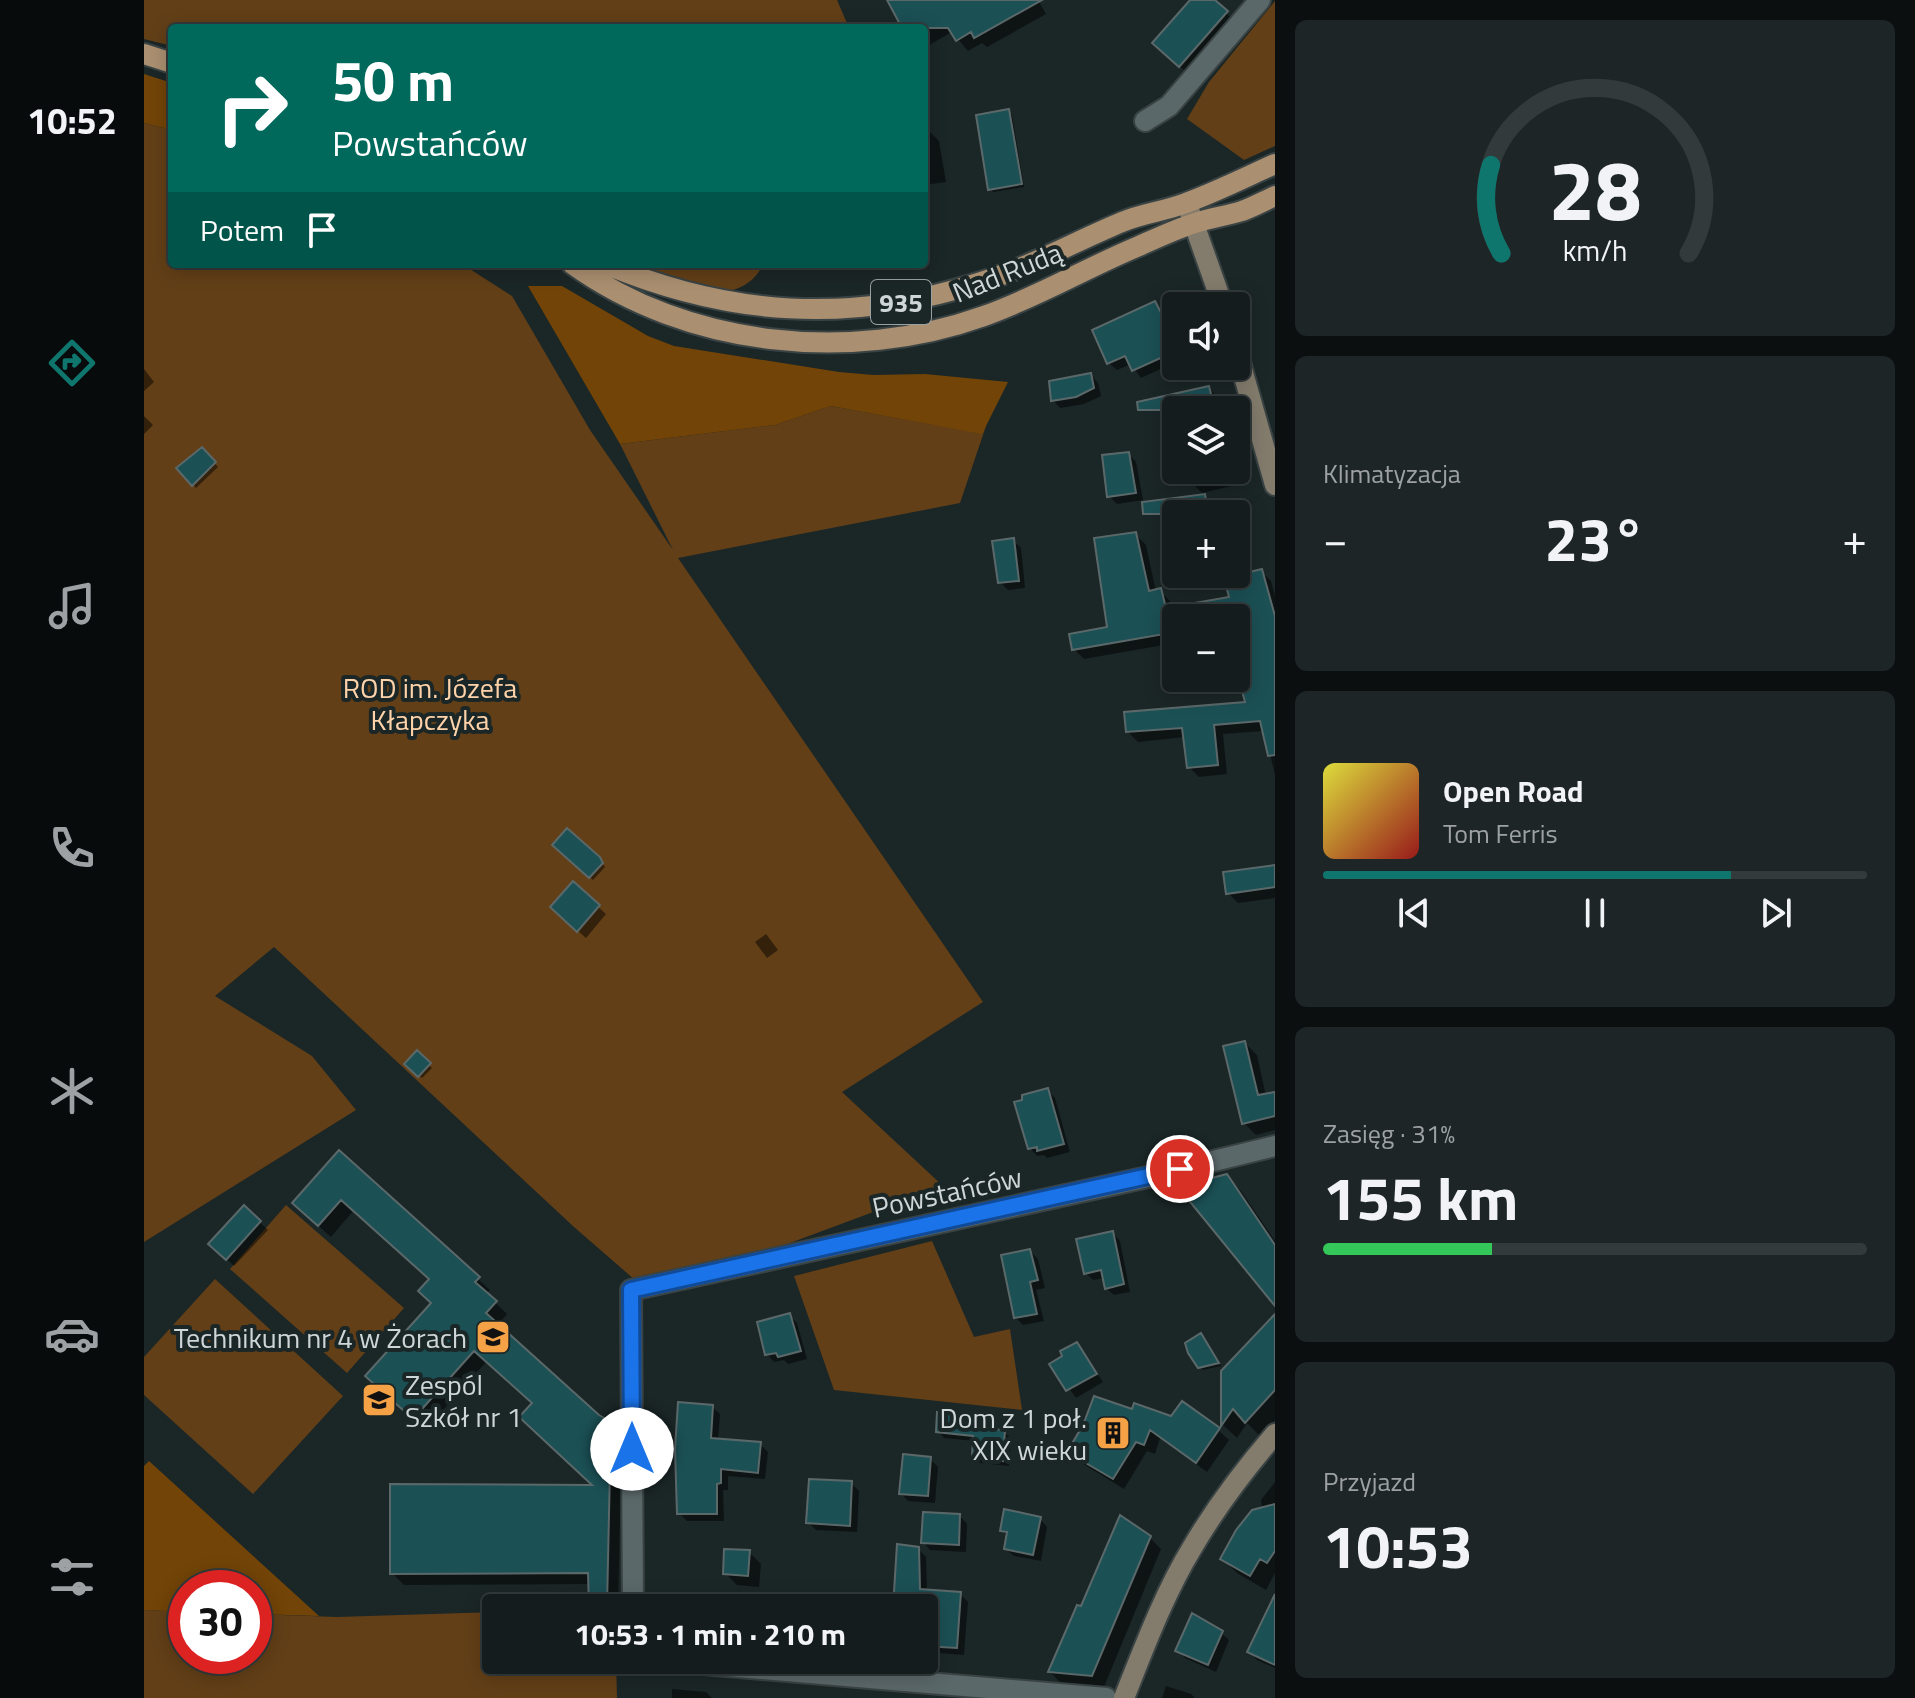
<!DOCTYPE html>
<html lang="pl">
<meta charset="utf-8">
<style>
body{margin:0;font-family:"Titillium Web",sans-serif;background:#1d2526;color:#f1f3f6;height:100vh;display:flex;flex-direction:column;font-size:30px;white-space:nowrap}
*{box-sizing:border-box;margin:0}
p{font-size:26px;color:#9da1a4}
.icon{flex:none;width:44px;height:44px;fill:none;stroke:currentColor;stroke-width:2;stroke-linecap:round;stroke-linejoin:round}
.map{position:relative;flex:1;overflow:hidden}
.details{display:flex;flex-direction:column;gap:20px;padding:20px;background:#0b0f10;width:640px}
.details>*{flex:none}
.hud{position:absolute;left:24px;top:24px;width:760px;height:244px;border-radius:8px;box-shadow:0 4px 20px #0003,0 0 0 2px #333a3b;background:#00695c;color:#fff;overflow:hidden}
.controls{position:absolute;left:1018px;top:292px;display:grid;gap:16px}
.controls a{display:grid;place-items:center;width:88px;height:88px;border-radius:8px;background:#141c1d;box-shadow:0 4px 20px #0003,0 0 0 2px #333a3b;font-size:40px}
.speed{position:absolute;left:24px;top:1570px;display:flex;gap:16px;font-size:40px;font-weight:700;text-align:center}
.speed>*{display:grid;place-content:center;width:104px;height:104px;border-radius:50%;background:#141c1d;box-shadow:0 4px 20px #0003,0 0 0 2px #333a3b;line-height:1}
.speed .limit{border:12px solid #d22;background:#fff;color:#111}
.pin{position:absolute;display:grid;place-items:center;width:68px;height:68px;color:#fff;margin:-34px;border:4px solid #fff;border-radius:50%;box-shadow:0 2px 8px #0007}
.me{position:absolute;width:88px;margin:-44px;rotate:0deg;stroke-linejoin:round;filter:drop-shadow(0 0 6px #0008)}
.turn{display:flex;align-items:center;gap:28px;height:168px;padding:0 32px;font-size:36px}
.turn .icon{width:104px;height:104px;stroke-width:2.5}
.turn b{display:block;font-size:56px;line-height:68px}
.then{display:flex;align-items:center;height:76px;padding:0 32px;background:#0003;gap:16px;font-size:30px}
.big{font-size:60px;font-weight:700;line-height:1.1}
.details .widget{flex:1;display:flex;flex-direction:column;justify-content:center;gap:12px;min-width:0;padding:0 28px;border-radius:12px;background:#1d2526}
.details .dial{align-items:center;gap:0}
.dial svg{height:208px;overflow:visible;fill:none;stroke:#333a3b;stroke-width:7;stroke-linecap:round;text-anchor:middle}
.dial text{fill:#f1f3f6;stroke:none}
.song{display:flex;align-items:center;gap:24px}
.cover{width:96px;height:96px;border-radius:12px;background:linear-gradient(135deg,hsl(60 70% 55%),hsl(0 70% 35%))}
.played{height:8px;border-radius:4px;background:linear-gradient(90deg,#0f766e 75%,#333a3b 75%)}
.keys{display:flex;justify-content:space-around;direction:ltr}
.heat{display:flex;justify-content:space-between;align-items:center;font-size:44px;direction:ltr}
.charge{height:12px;border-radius:6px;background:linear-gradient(90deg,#34c759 31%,#333a3b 0)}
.trip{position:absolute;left:338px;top:1594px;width:456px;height:80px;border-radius:8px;background:#141c1d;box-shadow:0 4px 20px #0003,0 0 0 2px #333a3b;font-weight:700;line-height:80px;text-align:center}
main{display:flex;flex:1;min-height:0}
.menu{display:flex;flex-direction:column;width:144px;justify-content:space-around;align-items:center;background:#080b0c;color:#9da1a4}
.menu .icon{width:56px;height:56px}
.menu .selected{color:#0f766e}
.menu b{font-size:36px;color:#f1f3f6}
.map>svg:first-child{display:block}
</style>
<main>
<nav class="menu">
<b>10:52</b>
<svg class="icon selected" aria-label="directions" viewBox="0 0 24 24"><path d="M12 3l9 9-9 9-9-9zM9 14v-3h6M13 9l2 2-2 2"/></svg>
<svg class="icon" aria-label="music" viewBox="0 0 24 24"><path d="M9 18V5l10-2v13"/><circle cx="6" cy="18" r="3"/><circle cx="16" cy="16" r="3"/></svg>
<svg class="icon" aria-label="phone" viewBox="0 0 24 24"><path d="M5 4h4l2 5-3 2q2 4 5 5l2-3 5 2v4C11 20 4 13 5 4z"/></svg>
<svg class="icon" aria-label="climate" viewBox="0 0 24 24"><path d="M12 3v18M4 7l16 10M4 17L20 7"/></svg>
<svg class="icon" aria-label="car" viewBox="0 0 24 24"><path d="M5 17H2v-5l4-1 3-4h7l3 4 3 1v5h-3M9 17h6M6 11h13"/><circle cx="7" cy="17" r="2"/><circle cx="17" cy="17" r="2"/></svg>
<svg class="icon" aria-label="filters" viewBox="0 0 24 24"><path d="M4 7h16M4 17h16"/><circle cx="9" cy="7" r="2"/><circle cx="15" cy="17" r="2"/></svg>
</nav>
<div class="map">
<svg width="1131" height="1698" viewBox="0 0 1131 1698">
<rect width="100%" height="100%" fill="#1b2627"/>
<path fill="#623f17" d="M 0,0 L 693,0 L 705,28 L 28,28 L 28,46 L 0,39 Z
M 1131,1 L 1131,146 L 1100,160 L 1043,119 L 1065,82 Z
M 0,123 L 28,130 L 28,264 L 318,264 L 368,296 L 446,430 L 529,550 L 476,444 L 631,425 L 687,406 L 791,425 L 842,426 L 816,503 L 534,558 L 839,1002 L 698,1092 L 799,1186 L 638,1246 L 491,1280 L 430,1227 L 130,947 L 71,996 L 168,1056 L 212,1110 L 0,1242 Z
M 486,264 L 619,264 C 614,276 605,284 592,289 C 570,297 508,273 486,264 Z
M 142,1205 L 260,1308 L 203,1373 L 86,1269 Z
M 788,1241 L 830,1337 L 866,1329 L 878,1410 L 690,1390 L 650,1276 Z
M 71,1279 L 199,1396 L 109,1494 L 0,1395 L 0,1357 Z
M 0,1610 L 42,1612 L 42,1656 L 110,1656 L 110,1614 L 193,1617 L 352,1612 L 352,1660 L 472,1660 L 473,1698 L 0,1698 Z"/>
<path fill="#724407" d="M 0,74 L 28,83 L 28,130 L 0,123 Z
M 384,286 L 418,286 L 504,336 L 530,346 L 695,372 L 729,375 L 781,374 L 864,382 L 838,434 L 687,406 L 631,425 L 476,444 Z
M 5,1461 L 175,1616 L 110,1614 L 110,1588 L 42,1588 L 42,1612 L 0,1610 L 0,1466 Z"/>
<path fill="#0007" d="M 745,0 L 894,0 L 902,14 L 843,47 L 838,43 L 824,51 L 808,32 L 780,48 L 780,28 L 760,28 Z
M 1049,0 L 1068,0 L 1094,24 L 1048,77 L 1023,55 Z
M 864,111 L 868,115 L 880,187 L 849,192 L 846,189 Z
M 780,126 L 795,141 L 802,182 L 780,185 Z
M 1011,303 L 1025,321 L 1032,338 L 1032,362 L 997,378 L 987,364 L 973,370 L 965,363 Z
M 0,369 L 10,382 L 0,391 Z
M 947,375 L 954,383 L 957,396 L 940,404 L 916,408 L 909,400 Z
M 1065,388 L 1076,400 L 1079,410 L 1032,410 L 1032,420 L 1027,397 Z
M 0,416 L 9,425 L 0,434 Z
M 57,449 L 74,467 L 52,488 L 35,469 Z
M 985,454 L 992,462 L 999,500 L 973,504 L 965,496 Z
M 1092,469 L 1096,484 L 1058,493 L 1046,481 L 1043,470 Z
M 1060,496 L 1068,504 L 1070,514 L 1032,514 L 1031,542 L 1024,534 L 1019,502 Z
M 992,535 L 1002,545 L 1012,592 L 1016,591 L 1026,601 L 1028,608 L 1088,598 L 1117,571 L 1127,581 L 1131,596 L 1131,774 L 1120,731 L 1079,734 L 1083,774 L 1055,777 L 1045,767 L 1041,737 L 994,742 L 984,732 L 1103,704 L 1106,679 L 1099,648 L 1092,649 L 1092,618 L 1032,618 L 1032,647 L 1031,643 L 940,659 L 930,649 L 965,628 Z
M 869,540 L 877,548 L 881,588 L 864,590 L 856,582 Z
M 411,845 L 455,859 L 461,867 L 449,880 Z
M 1131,867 L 1131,898 L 1094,903 L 1084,893 Z
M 429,884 L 462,914 L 442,938 L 416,915 Z
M 622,934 L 634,950 L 623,958 L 611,942 Z
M 1101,1043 L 1113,1055 L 1122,1096 L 1131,1094 L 1131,1130 L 1112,1135 L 1100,1123 Z
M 273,1053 L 288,1068 L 278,1078 L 263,1064 Z
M 904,1091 L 911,1098 L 926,1152 L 903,1158 L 900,1155 L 893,1156 L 886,1148 Z
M 196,1153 L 346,1290 L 342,1294 L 363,1314 L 353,1326 L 478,1436 L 474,1608 L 450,1608 L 447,1605 L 446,1584 L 260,1585 L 248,1573 L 452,1487 L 390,1403 L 343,1361 L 282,1429 L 236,1388 L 290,1303 L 288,1279 L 210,1210 L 187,1237 L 162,1215 Z
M 1082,1176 L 1097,1191 L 1131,1241 L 1131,1303 Z
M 100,1208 L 124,1230 L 90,1266 L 67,1244 Z
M 969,1233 L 976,1241 L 986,1292 L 970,1295 L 962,1288 L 960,1278 L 949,1280 L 942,1273 Z
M 886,1251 L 894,1259 L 901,1288 L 892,1290 L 900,1321 L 879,1325 L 871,1317 Z
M 645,1315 L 653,1323 L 663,1359 L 644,1364 L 640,1360 L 630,1362 L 623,1354 Z
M 1131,1317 L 1131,1420 L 1116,1436 L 1103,1423 L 1093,1438 L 1079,1425 L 1079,1372 Z
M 1060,1338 L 1077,1366 L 1059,1370 L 1055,1366 Z
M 932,1344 L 959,1382 L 932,1398 L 908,1364 L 921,1357 Z
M 568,1407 L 576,1414 L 574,1440 L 616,1444 L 624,1452 L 621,1479 L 584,1476 L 584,1490 L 579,1490 L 580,1521 L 543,1521 L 535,1513 Z
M 1028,1418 L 1074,1430 L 1085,1440 L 1063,1472 L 1016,1438 L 1011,1454 L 1003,1451 L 980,1489 L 936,1462 L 926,1451 Z
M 847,1421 L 854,1431 L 860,1432 L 867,1438 L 865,1466 L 836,1463 L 830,1457 L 831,1441 L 800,1438 L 794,1431 Z
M 786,1459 L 794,1467 L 791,1503 L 764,1501 L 757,1493 Z
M 1131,1482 L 1131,1573 L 1122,1590 L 1093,1573 L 1078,1558 L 1118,1509 L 1117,1500 Z
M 707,1483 L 715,1491 L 713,1532 L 672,1530 L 664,1522 Z
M 816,1516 L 823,1524 L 822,1552 L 786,1550 L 779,1542 Z
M 896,1519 L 903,1527 L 897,1561 L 870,1556 L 862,1549 L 864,1537 L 858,1530 Z
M 1005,1537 L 1017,1549 L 960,1687 L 918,1684 L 906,1672 L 938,1609 Z
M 774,1549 L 782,1557 L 783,1592 L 816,1594 L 824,1602 L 820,1655 L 783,1652 L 780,1649 L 780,1608 L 772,1608 Z
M 605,1552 L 617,1564 L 615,1587 L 593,1585 L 581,1573 Z
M 603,1592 L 645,1597 L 655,1606 L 677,1608 L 602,1608 Z
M 1131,1618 L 1131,1668 L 1113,1660 L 1105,1652 Z
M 1077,1633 L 1085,1640 L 1072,1672 L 1041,1658 L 1033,1650 Z
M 1022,1686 L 1047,1694 L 1051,1698 L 1018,1698 Z
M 528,1689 L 562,1692 L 568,1698 L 528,1698 Z"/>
<path fill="#1b5055" stroke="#5b6869" stroke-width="2" d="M 743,0 L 898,0 L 830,38 L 827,32 L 812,41 L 804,28 L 758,28 Z
M 1046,0 L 1071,0 L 1084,11 L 1035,67 L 1008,43 Z
M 865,109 L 878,184 L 844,190 L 832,115 Z
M 1011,301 L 1032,342 L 1032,351 L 988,371 L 981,356 L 963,364 L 948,330 Z
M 947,373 L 950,388 L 932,397 L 907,401 L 905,381 Z
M 1065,386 L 1071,410 L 994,410 L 993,402 Z
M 58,447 L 72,462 L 48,486 L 32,468 Z
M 985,452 L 992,493 L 963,497 L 958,455 Z
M 1061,494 L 1064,514 L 999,514 L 998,502 Z
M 992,532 L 1005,591 L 1017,588 L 1022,608 L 1085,597 L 1080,578 L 1118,569 L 1131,616 L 1131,755 L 1124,756 L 1116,721 L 1070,725 L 1074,765 L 1043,768 L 1038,728 L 982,732 L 980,712 L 1101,702 L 1095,680 L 1104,677 L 1092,618 L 1032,618 L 1032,632 L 928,650 L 925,634 L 963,627 L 950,538 Z
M 870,538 L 875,581 L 854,583 L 848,541 Z
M 423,828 L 456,857 L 459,863 L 445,878 L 408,845 Z
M 1131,865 L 1131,887 L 1082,894 L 1079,872 Z
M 429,881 L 456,905 L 433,932 L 406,907 Z
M 1101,1041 L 1114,1095 L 1131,1092 L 1131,1116 L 1098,1124 L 1079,1046 Z
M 273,1050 L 287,1063 L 274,1077 L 260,1064 Z
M 904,1088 L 920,1144 L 893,1151 L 893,1147 L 884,1149 L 870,1102 L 878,1100 L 878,1095 Z
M 195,1150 L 336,1277 L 331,1282 L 353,1301 L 342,1313 L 455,1415 L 467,1422 L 463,1606 L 445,1606 L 444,1573 L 246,1574 L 246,1484 L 448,1485 L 375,1417 L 388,1403 L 330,1351 L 269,1419 L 221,1376 L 287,1303 L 274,1291 L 285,1279 L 197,1200 L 174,1226 L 148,1203 Z
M 1083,1174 L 1131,1245 L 1131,1306 L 1034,1187 Z
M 100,1205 L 117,1221 L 82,1260 L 64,1244 Z
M 969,1231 L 980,1284 L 961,1289 L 957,1270 L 940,1274 L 932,1239 Z
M 886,1249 L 894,1280 L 886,1282 L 893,1314 L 870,1318 L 857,1255 Z
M 646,1313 L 657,1351 L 634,1357 L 632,1353 L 621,1355 L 613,1322 Z
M 1131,1314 L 1131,1390 L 1101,1423 L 1089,1409 L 1077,1426 L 1077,1371 Z
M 1057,1333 L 1075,1363 L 1054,1368 L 1044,1353 L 1041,1343 Z
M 933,1342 L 953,1374 L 922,1391 L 905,1364 L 918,1356 L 916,1351 Z
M 950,1396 L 988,1409 L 990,1403 L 1027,1416 L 1038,1401 L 1076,1428 L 1052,1463 L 1006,1430 L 1000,1445 L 992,1442 L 969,1479 L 923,1452 L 939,1425 Z
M 534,1402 L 569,1405 L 567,1438 L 617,1442 L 614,1473 L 577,1469 L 577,1483 L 573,1484 L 573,1514 L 533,1514 L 531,1449 Z
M 793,1412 L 848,1419 L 848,1429 L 861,1430 L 859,1461 L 828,1457 L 829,1436 L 792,1432 Z
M 759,1454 L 787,1457 L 784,1496 L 755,1494 Z
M 665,1479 L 708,1481 L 706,1526 L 662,1523 Z
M 1131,1504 L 1131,1551 L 1123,1563 L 1116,1559 L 1106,1576 L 1076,1559 L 1092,1530 L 1108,1510 Z
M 860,1509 L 897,1517 L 889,1555 L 860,1549 L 863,1532 L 856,1531 Z
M 779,1512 L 816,1514 L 815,1545 L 777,1543 Z
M 976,1515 L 1007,1536 L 948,1676 L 904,1672 L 933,1605 L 937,1606 Z
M 753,1544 L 775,1547 L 776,1589 L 817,1592 L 813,1648 L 780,1646 L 780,1608 L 749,1608 Z
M 580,1549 L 606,1550 L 604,1576 L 579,1574 Z
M 1131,1594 L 1131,1665 L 1103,1652 Z
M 1048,1613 L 1079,1631 L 1064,1665 L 1031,1651 Z"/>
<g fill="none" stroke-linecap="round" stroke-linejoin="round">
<g stroke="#3a4344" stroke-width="24">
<path id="street" d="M 1001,121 L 1025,106 L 1116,0
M 489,1608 L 487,1290 L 1004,1177 L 1131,1146
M 512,1660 L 962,1698"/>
</g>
<g stroke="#3a4344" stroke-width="24">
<path id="secondary" d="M 1044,207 L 1079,306
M 1092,348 L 1131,485
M 980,1698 C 1000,1648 1020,1594 1048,1548 C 1072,1507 1100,1470 1131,1434"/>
</g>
<g stroke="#3a4344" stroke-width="24">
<path id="primary" d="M 0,54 L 28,63
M 428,264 C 543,347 706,364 840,316 C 894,297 942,268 995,246 C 1013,238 1032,229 1051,223 C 1066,218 1082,216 1098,211 C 1109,207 1120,201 1131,196
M 461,264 C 585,316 705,324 834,283 C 884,268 930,242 978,222 C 999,213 1022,211 1042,203 C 1072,192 1102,177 1131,164"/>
</g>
<use href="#street" stroke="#5b686a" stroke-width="20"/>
<use href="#secondary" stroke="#837c6d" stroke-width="20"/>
<use href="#primary" stroke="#aa8f70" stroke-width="20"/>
</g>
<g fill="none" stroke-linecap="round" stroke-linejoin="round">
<g stroke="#114b97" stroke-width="20">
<path id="route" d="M 488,1449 L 487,1290 L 1036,1169"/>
</g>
<use href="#route" stroke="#1a73e8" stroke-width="14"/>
</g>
<defs>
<g id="school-square" transform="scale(1.8)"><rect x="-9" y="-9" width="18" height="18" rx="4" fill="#f5a246" stroke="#1b2627"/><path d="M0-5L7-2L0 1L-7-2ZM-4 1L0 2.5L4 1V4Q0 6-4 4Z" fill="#111"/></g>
<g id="building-square" transform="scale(1.8)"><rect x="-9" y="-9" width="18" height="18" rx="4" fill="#f5a246" stroke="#1b2627"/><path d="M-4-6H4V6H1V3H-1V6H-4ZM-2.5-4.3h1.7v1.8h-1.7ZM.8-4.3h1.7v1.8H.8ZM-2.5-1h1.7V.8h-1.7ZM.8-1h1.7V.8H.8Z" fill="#111"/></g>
</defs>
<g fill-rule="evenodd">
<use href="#school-square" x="349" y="1337"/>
<use href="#school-square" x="235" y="1400"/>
<use href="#building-square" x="969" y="1433"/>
</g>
<g text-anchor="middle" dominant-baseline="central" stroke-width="8" stroke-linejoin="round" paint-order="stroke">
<rect fill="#1b2627" stroke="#99a1a2" stroke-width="2" x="727" y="280" width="60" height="44" rx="6"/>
<g font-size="26" font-weight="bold" fill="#cfd6d7">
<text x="757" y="302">935</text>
</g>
<g font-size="28" fill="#cfd6d7" stroke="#1b2627">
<text transform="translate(863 272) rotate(-22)">Nad Rudą</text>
<text transform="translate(803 1192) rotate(-12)">Powstańców</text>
</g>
<g font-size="28" fill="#ffd3a9" stroke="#1b2627">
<text x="286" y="687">ROD im. Józefa<tspan x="286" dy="32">Kłapczyka</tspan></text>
</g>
<g font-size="28" fill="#cfd6d7" stroke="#1b2627" text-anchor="end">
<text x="323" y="1337">Technikum nr 4 w Żorach</text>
<text x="261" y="1384" text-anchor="start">Zespól<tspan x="261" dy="32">Szkół nr 1</tspan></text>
<text x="943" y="1417">Dom z 1 poł.<tspan x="943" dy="32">XIX wieku</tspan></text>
</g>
</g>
</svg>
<div class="controls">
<a><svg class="icon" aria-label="sound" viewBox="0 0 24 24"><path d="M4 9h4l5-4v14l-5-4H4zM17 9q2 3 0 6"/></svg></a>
<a><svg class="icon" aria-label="layers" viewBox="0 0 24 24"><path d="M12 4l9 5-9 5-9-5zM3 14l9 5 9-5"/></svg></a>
<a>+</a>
<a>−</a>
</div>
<div class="speed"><div class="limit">30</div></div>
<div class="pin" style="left:1036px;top:1169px;background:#d93025"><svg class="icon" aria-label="arrive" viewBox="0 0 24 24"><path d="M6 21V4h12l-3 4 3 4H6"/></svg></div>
<svg class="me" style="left:488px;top:1449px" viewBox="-20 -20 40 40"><circle r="19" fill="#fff"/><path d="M0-13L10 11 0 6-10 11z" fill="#1a73e8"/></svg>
<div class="trip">10:53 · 1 min · 210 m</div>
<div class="hud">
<div class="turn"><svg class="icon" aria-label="right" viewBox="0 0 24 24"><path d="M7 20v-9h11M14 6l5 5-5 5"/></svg><div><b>50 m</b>Powstańców</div></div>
<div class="then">Potem<svg class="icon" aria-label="arrive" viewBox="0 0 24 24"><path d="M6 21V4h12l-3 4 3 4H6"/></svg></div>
</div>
</div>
<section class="details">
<div class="widget dial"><svg viewBox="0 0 100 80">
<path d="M14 69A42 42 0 1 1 86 69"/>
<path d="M14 69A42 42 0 0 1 10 35" stroke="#0f766e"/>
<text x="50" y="56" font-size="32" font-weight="700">28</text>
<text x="50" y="72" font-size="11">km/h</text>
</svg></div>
<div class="widget"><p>Klimatyzacja</p>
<div class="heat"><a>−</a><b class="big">23°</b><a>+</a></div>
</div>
<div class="widget">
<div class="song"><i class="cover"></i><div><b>Open Road</b><p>Tom Ferris</p></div></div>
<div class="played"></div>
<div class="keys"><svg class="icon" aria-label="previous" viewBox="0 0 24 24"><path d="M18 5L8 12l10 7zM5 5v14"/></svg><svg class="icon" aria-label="pause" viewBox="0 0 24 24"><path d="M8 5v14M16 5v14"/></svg><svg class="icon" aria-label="next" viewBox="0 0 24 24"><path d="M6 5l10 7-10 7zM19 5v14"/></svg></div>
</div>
<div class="widget"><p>Zasięg · 31%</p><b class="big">155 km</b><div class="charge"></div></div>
<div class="widget"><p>Przyjazd</p><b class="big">10:53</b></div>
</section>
</main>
